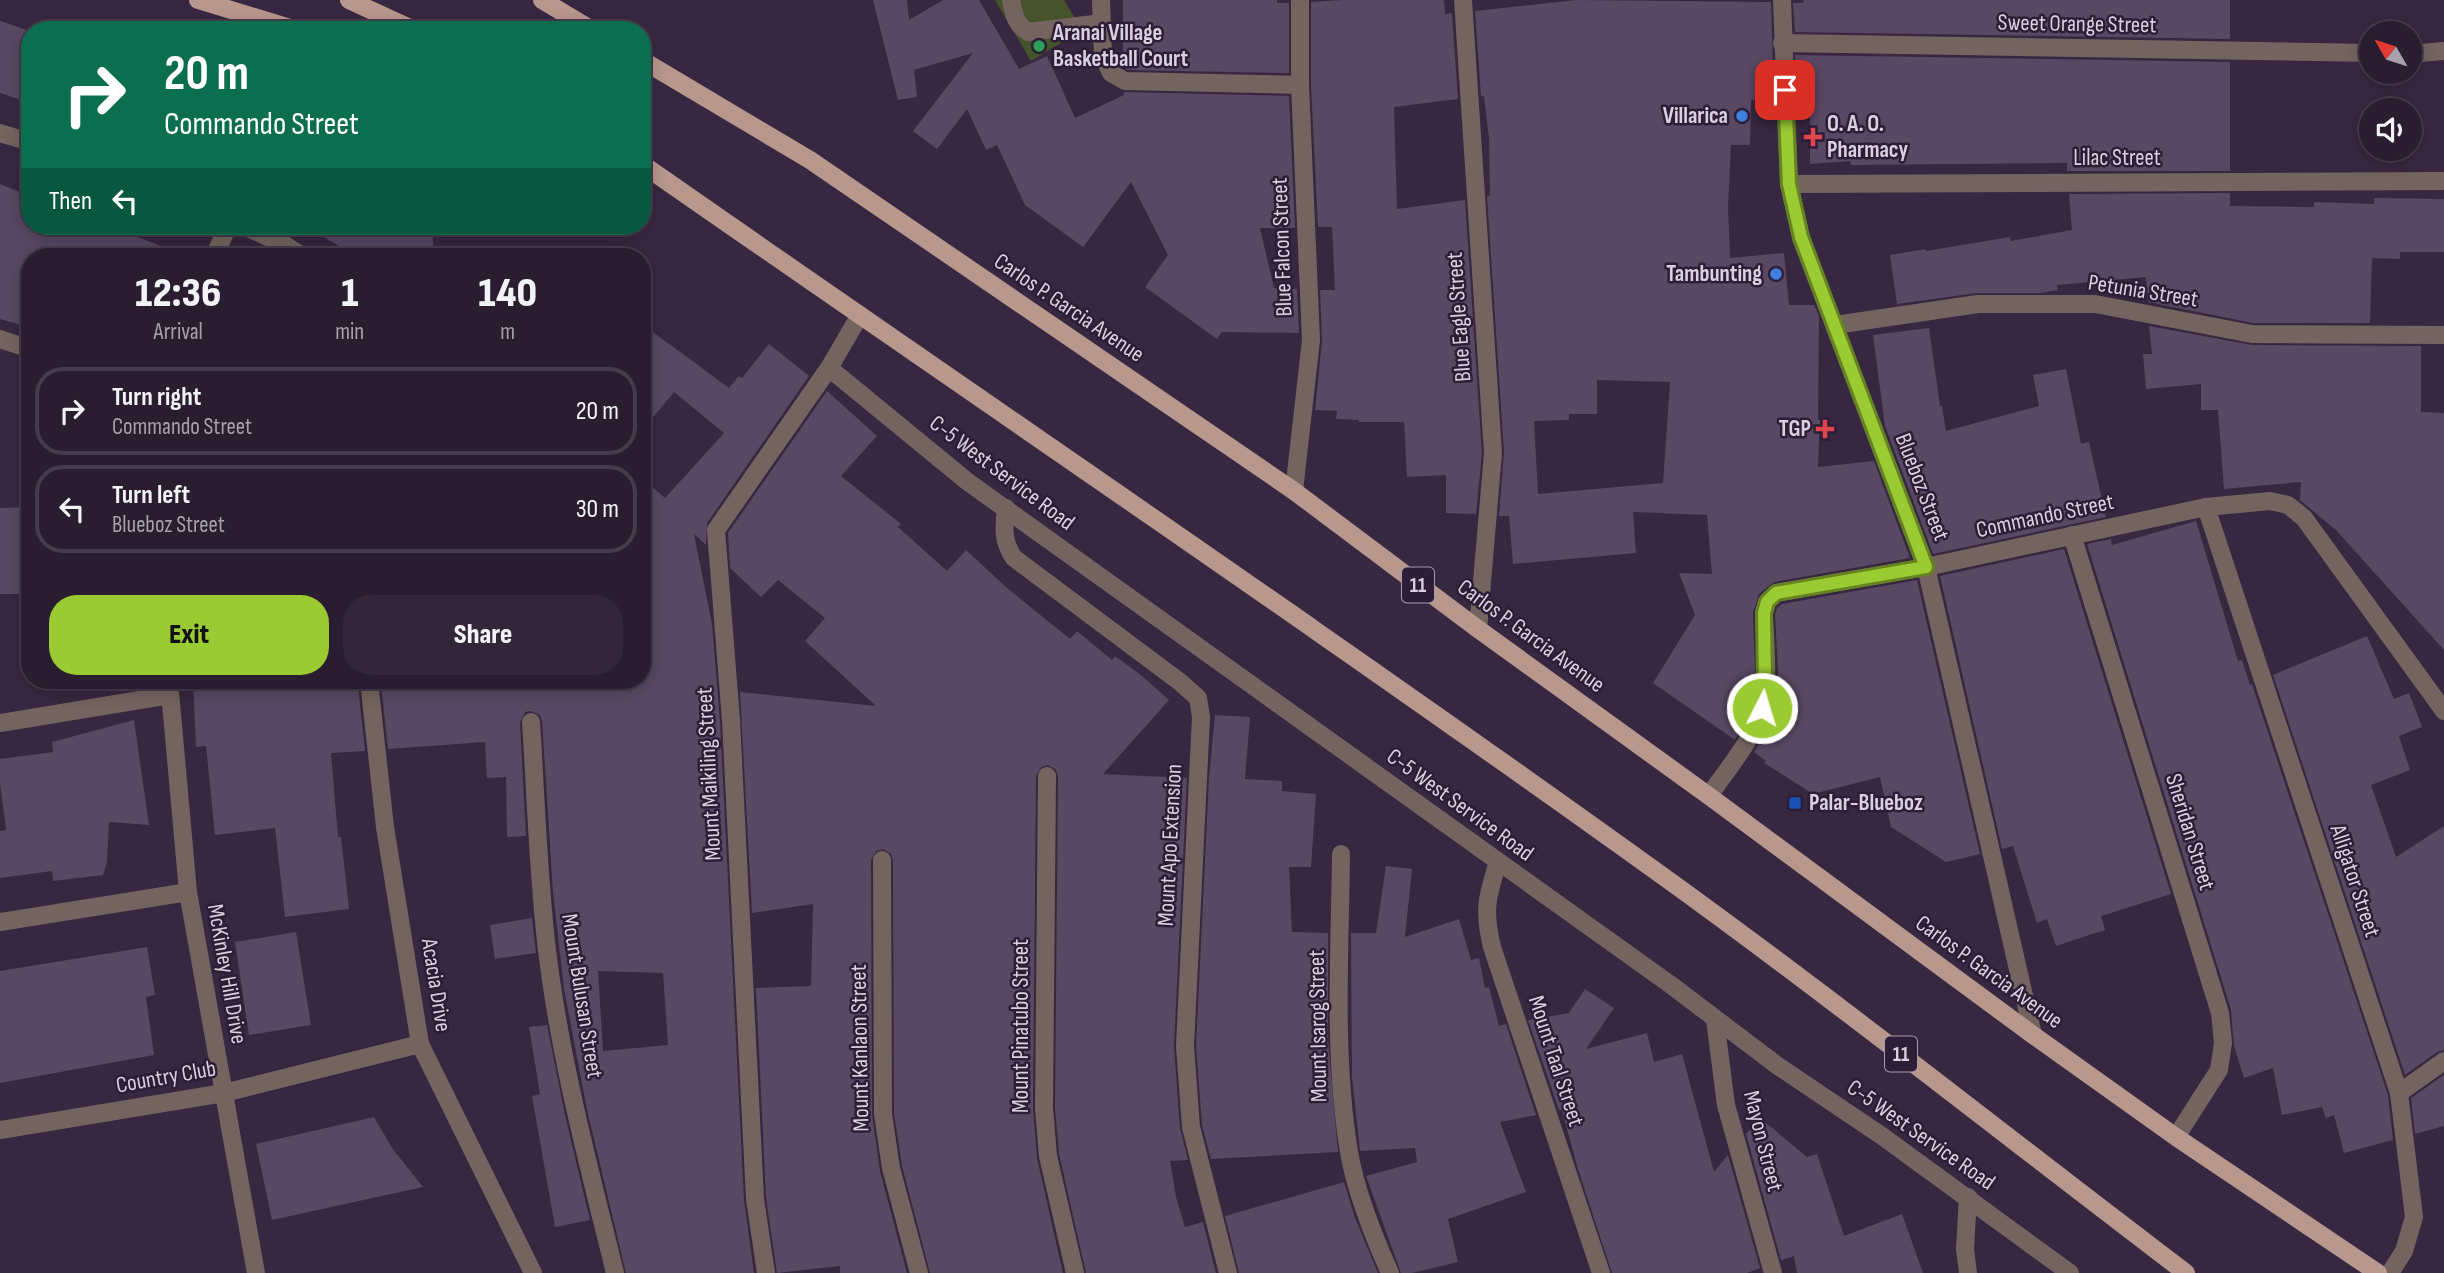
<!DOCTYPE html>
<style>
body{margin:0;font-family:"Sofia Sans Condensed",sans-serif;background:#322638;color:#f1f3f6;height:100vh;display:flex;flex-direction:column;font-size:26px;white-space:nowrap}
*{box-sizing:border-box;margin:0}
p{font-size:23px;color:#a5a2ab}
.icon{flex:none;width:38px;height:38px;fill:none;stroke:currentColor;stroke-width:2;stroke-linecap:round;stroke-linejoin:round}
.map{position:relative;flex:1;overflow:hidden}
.details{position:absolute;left:21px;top:248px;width:630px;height:441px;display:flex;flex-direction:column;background:#2a1d30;border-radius:28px;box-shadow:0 4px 18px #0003,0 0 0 2px #463b4c}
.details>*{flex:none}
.hud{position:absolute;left:21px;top:21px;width:630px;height:214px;border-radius:28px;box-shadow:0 4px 18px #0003,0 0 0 2px #463b4c;background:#0b6e4f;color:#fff;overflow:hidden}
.needle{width:46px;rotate:309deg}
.controls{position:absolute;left:2359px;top:21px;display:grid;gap:14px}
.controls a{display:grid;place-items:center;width:63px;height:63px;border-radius:50%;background:#2a1d30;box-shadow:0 4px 18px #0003,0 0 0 2px #463b4c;font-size:35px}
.pin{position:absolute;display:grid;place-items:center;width:60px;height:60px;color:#fff;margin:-30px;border-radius:14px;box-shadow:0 4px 10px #0006}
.me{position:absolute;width:77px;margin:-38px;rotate:5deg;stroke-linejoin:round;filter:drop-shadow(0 0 5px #0008)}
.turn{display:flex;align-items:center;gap:24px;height:147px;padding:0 28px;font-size:32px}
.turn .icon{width:91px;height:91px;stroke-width:2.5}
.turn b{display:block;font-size:49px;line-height:60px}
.then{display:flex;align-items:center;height:66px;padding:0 28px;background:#0003;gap:14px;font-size:26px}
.eta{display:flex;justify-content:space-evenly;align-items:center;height:119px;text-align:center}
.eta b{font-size:42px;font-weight:800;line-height:49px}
.button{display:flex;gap:14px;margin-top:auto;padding:14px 28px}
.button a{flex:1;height:80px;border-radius:28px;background:#9bcb33;color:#111;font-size:28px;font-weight:800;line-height:80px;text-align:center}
.button a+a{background:#322638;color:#f1f3f6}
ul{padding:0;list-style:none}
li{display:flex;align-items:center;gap:21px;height:88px;margin:0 14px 10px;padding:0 14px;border:4px solid #463b4c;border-radius:28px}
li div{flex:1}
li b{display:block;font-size:26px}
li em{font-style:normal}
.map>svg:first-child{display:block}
.green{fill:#45542a}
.building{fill:#584864;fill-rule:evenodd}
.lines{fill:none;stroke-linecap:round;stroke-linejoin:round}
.minor{stroke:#74645f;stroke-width:18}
.major{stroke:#b8978d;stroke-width:18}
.route-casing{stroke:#658421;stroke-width:18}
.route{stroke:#9bcb33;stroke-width:12}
.leisure-dot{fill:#2e9e5b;stroke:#2e1d36;stroke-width:2.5}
.shop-dot{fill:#3f7fe0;stroke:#2e1d36;stroke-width:2.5}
.health-dot{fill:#e0444e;stroke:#2e1d36;stroke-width:2.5}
.transit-dot{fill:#1a4fb4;stroke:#2e1d36;stroke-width:2.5}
.labels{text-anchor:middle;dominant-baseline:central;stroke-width:5;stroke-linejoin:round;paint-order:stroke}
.shield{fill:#2e1d36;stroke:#a69aad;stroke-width:2}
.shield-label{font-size:21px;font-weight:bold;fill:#dad0e0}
.street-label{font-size:23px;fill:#dad0e0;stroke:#2e1d36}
.poi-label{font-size:23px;font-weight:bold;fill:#dad0e0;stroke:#2e1d36;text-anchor:start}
</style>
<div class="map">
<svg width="2444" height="1273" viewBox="0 0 2444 1273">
<rect width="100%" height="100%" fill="#382740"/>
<path class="green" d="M995,0H1064L1082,30L1031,61Z"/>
<g class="building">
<path d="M873,0H907L909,20L943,0H979L1019,69L1047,56L1075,118L1124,95V92L1289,96L1295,228H1260L1274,288L1297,289L1299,333L1222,332L1217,339L1145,287L1168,255L1131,182L1083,247L1025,205L997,145L986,150L967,109L937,149L913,131L973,53L914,70L917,97L898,100Z"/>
<path d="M1123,0H1277V3H1289V73L1128,70L1123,67Z"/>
<path d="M1343,0H1444L1445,14L1452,13L1458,99L1394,107L1397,209L1465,200L1482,453L1476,514L1446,513V475L1407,477L1404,422H1359V420L1336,419L1337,411L1315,410L1322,341L1320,290H1335L1332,227H1318L1311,85V2Z"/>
<path d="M1576,0L1771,2L1774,101L1751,100L1750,145H1731L1728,207L1730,258L1784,253L1789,305H1814L1819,316L1818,420H1820L1818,467L1874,461L1910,558L1774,582L1759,594L1753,613L1755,671L1753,698L1745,722L1735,740L1653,683L1695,615L1679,573L1712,574L1707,515L1633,512L1636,553L1513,564L1509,516H1499L1504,452L1487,196H1490L1489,138L1484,96H1481L1475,11ZM1597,380L1670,382L1663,483L1538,494L1534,421L1569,420V414H1597Z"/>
<path d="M1804,0H2230V39L1795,32L1793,3H1803Z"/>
<path d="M0,21L30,31V103L0,93Z"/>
<path d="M1795,55L2230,62V171H2067V163L1851,165L1850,161L1810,164V103L1797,102Z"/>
<path d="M0,184L30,196V226H109L184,255L183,257H30V308L25,326L0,319Z"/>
<path d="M2230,193V206L2314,207V202L2374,204V198L2444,199V252H2400V259L2372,258L2370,323H2253L2148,302L2146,277L2057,285L2058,290L2041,293H1977L1897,304L1890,255L1926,249V251L2010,237L2011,241L2072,230L2069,194Z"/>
<path d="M306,226H432L434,257H357Z"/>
<path d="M642,324L729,388L739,376L742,378L769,344L809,376L707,523L706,545L694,534L712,624L720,721L744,1200L754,1273H626L587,1110L564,989L553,892L542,721L540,715L531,711L525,712L520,722L526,836L507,837L506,777L487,778L485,742L388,749L381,685L437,681H642V478L665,498L724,433L674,392L642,431ZM598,971L663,973L668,1045L603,1051Z"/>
<path d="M2149,326L2252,345L2421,346V412L2444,413V650L2336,530L2300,500L2301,482L2224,489L2218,410H2201V384L2146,389L2143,354H2152Z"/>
<path d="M1929,328L1940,406H1942L1946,431L2039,406L2033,375L2066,369L2081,444L2089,442L2106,517L1933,554L1885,426L1873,335Z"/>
<path d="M827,391L877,436L841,476L901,524L898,527L947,571L966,550L1006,587L1070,639L1077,631L1112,660L1115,656L1141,675L1169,700L1103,774L1187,778L1174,1046L1180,1128L1188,1160L1170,1161L1176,1197L1185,1227L1203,1222L1216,1273H1086L1059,1154L1055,1108L1058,776L1056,770L1048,765L1041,767L1036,776L1033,1108L1037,1158L1063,1273H930L902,1166L894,1113L893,860L891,854L883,849L876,851L871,860L872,1114L880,1171L907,1273H840V1266L777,1273L766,1198L756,988L811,986L813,904L752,913L740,692L876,706L805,641L825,618L778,580L761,597L730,568L728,533Z"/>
<path d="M30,507V594H0V508Z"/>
<path d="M2196,521L2238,661L2242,660L2250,685L2252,684L2388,1095L2393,1140L2344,1153L2334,1115L2326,1118L2322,1107L2282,1115L2273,1068L2244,1078L2234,1046L2231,1010L2087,544L2111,539L2112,545Z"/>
<path d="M2064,549L2171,894L2101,916L2105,930L2056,946L2047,919L2037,923L2013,846L2002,849L1940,576Z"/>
<path d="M1917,580L1980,854L1946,862L1891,827L1880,777L1813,794L1764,763L1766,761L1754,752L1766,731L1775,702L1778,671L1775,614L1777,608L1782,604Z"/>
<path d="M2367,636L2394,699L2409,693L2422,727L2399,736L2410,770L2371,785L2396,857L2444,826V1050L2437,1052L2405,1075L2273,675Z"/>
<path d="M193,681H322V689L358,686L365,751L331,753L338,837H341L349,909L285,917L275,828L215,835L206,746L196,747Z"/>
<path d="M1215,715L1250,717L1245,779L1282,781V791L1316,794L1311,867H1289L1292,932L1328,933V1041L1338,1152L1211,1159L1202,1125L1196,1046L1209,778Z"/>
<path d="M134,720L149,825L109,822L107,862L103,875L53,881L52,871L0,878V831L6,830L0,783V759L53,752L52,742Z"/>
<path d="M1386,866L1412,869L1405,937L1459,919L1471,960L1479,958L1485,988L1489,987L1499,1026L1506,1024L1536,1115L1500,1122L1526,1192L1448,1219L1458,1262L1412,1273H1401L1366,1176L1417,1162L1415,1148L1360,1151L1352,1077L1351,933H1376Z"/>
<path d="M532,918L536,953L495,959L490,925Z"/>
<path d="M296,932L311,1025L249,1035L235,942Z"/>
<path d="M147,947L155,995L146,997L154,1055L0,1083V971Z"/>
<path d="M1585,989L1614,1008L1586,1049L1647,1033L1654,1062L1682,1054L1714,1172L1728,1155L1760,1268L1747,1273H1612L1577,1166L1562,1110H1559L1528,1020L1569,1013Z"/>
<path d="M547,1025L565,1115L590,1220L555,1227L532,1096L540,1094L529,1027Z"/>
<path d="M2444,1075V1126L2415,1134L2411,1098Z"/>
<path d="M374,1117L392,1148L423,1187L272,1220L256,1144Z"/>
<path d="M1760,1118L1807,1157L1817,1154L1844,1236L1902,1214L1923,1273H1797L1794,1256L1781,1260L1746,1134Z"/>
<path d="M1344,1182L1355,1218L1378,1273H1239L1225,1216Z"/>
</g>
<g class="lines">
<g class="minor">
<path d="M1011,0C1014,14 1015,24 1028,32L1102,23"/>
<path d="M1101,0L1103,56L1111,73L1125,81L1300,85"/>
<path d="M1463,0L1493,453L1478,629"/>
<path d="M1782,0L1789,184L1801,238L1926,567L2033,1035"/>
<path d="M1782,43L2371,53"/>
<path d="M2410,54L2444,51"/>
<path d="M0,133L30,142"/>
<path d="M1789,184L2444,181"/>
<path d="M244,226L285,245L304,257"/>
<path d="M214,257L228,226"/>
<path d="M1835,325L1978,304H2095L2252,334L2444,335"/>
<path d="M0,339L30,349"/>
<path d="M829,368L968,482L1671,985L1778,1066L1882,1136L2070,1273"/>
<path d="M1294,491L1311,340L1300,85V0"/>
<path d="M2206,507L2399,1093L2414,1217L2404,1251L2390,1273"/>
<path d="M1006,508C1004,528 1002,541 1014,558L1180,682L1198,698L1201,717L1185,1046L1191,1127L1228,1273"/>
<path d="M2072,535L2220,1013L2223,1043L2219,1070L2176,1137"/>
<path d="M169,681L188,892L256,1273"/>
<path d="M369,681L385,827L420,1044L533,1273"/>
<path d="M531,722C536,798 538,875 547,950C560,1059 589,1167 615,1273"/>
<path d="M0,723L170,695"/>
<path d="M1047,776L1044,1108L1048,1156L1075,1273"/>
<path d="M1709,796C1724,773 1744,751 1755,727C1772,693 1765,650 1764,613L1767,602L1776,593L1926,567L2206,507L2270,501L2288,505L2304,518L2444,711"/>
<path d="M1341,854C1340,953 1333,1054 1349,1152C1356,1193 1373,1235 1390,1273"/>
<path d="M882,860L883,1114L891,1168L919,1273"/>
<path d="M1498,862C1487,897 1483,910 1492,947L1601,1273"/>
<path d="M0,922L188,892"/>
<path d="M1715,1019L1726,1105L1773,1273"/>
<path d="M2399,1093L2444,1061"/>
<path d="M0,1130L224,1093L420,1044"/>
<path d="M1968,1197L1965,1249L1968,1273"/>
<path d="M766,1273L755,1199L731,720L716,530L829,368L860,315"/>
</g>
<g class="major">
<path d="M198,0L297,30"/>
<path d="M349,0L414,30"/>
<path d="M542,0L592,30"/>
<path d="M642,60L810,160L1294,491L1478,629L1709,796L2033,1035L2176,1137L2378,1273"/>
<path d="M642,164C979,399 1319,629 1653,869C1834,999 2008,1138 2186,1273"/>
</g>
</g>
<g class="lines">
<defs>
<path id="route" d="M1762,708L1765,687L1764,613L1767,602L1776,593L1926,567L1801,237L1789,184L1785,90"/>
</defs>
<use href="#route" class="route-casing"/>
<use href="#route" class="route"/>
</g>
<circle class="leisure-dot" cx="1039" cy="46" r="7"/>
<g class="shop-dot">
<circle cx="1742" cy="116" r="7"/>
<circle cx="1776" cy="274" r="7"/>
</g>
<g class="health-dot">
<path d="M1809.5 126.5h7v7h7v7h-7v7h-7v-7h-7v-7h7z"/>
<path d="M1821.5 418.5h7v7h7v7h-7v7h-7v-7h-7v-7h7z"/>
</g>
<rect class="transit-dot" x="1788" y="796" width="14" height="14" rx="3.5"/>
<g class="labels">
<g class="shield">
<rect x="1402" y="567.5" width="32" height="35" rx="5"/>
<rect x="1885" y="1036.5" width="32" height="35" rx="5"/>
</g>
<g class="shield-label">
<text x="1418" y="585">11</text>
<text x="1901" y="1054">11</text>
</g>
<g class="street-label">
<text transform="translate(2077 24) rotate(1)">Sweet Orange Street</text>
<text x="2117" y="158">Lilac Street</text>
<text transform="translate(1282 247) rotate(-92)">Blue Falcon Street</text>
<text transform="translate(2143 291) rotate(9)">Petunia Street</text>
<text transform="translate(1069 308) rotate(34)">Carlos P. Garcia Avenue</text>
<text transform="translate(1459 317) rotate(-94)">Blue Eagle Street</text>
<text transform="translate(1002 473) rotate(37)">C-5 West Service Road</text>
<text transform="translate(1922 487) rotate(69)">Blueboz Street</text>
<text transform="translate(2045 516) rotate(-12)">Commando Street</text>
<text transform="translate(1531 636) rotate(36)">Carlos P. Garcia Avenue</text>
<text transform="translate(709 774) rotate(-93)">Mount Maikiling Street</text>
<text transform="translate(1460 805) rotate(36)">C-5 West Service Road</text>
<text transform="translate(2190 832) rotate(73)">Sheridan Street</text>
<text transform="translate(1170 845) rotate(-87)">Mount Apo Extension</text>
<text transform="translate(2355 881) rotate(72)">Alligator Street</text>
<text transform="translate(1989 972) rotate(36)">Carlos P. Garcia Avenue</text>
<text transform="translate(227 974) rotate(80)">McKinley Hill Drive</text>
<text transform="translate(436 985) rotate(81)">Acacia Drive</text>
<text transform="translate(582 996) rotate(81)">Mount Bulusan Street</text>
<text transform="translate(1021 1026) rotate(-90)">Mount Pinatubo Street</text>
<text transform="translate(1318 1026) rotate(-91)">Mount Isarog Street</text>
<text transform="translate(860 1048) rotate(-91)">Mount Kanlaon Street</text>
<text transform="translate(1556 1061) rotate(72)">Mount Taal Street</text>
<text transform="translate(166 1077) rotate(-10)">Country Club</text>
<text transform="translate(1921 1135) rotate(35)">C-5 West Service Road</text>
<text transform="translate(1763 1141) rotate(76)">Mayon Street</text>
</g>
<g class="poi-label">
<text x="1053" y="33">Aranai Village<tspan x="1053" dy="26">Basketball Court</tspan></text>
<text x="1728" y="116" text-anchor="end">Villarica</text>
<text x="1827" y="124">O. A. O.<tspan x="1827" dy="26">Pharmacy</tspan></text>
<text x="1762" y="274" text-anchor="end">Tambunting</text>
<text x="1811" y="429" text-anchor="end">TGP</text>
<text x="1809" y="803">Palar-Blueboz</text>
</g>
</g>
</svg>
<div class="controls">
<a><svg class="needle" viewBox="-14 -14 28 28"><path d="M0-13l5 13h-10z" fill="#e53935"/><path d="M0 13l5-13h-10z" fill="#a5a2ab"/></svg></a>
<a><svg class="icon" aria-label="sound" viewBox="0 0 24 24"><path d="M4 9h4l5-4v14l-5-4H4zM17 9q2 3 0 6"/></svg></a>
</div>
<div class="pin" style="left:1785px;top:90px;background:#d93025"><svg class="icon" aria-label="arrive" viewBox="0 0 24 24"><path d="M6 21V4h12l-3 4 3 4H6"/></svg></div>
<svg class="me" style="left:1762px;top:708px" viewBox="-20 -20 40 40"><circle r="17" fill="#9bcb33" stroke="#fff" stroke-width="3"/><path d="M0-11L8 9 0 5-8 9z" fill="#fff"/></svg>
<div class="hud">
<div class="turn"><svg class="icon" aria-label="right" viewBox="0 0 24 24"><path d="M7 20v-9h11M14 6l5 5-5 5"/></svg><div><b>20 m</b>Commando Street</div></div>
<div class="then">Then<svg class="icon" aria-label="left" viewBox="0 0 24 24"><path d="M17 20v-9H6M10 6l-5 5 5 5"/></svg></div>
</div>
<section class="details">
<div class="eta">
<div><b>12:36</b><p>Arrival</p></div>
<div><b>1</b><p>min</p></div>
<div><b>140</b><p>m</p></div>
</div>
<ul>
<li><svg class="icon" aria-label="right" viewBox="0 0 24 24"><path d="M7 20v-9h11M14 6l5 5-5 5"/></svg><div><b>Turn right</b><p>Commando Street</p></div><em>20 m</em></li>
<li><svg class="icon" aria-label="left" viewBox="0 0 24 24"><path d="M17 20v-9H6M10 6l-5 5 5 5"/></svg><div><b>Turn left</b><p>Blueboz Street</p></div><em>30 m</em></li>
</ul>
<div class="button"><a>Exit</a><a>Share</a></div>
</section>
</div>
